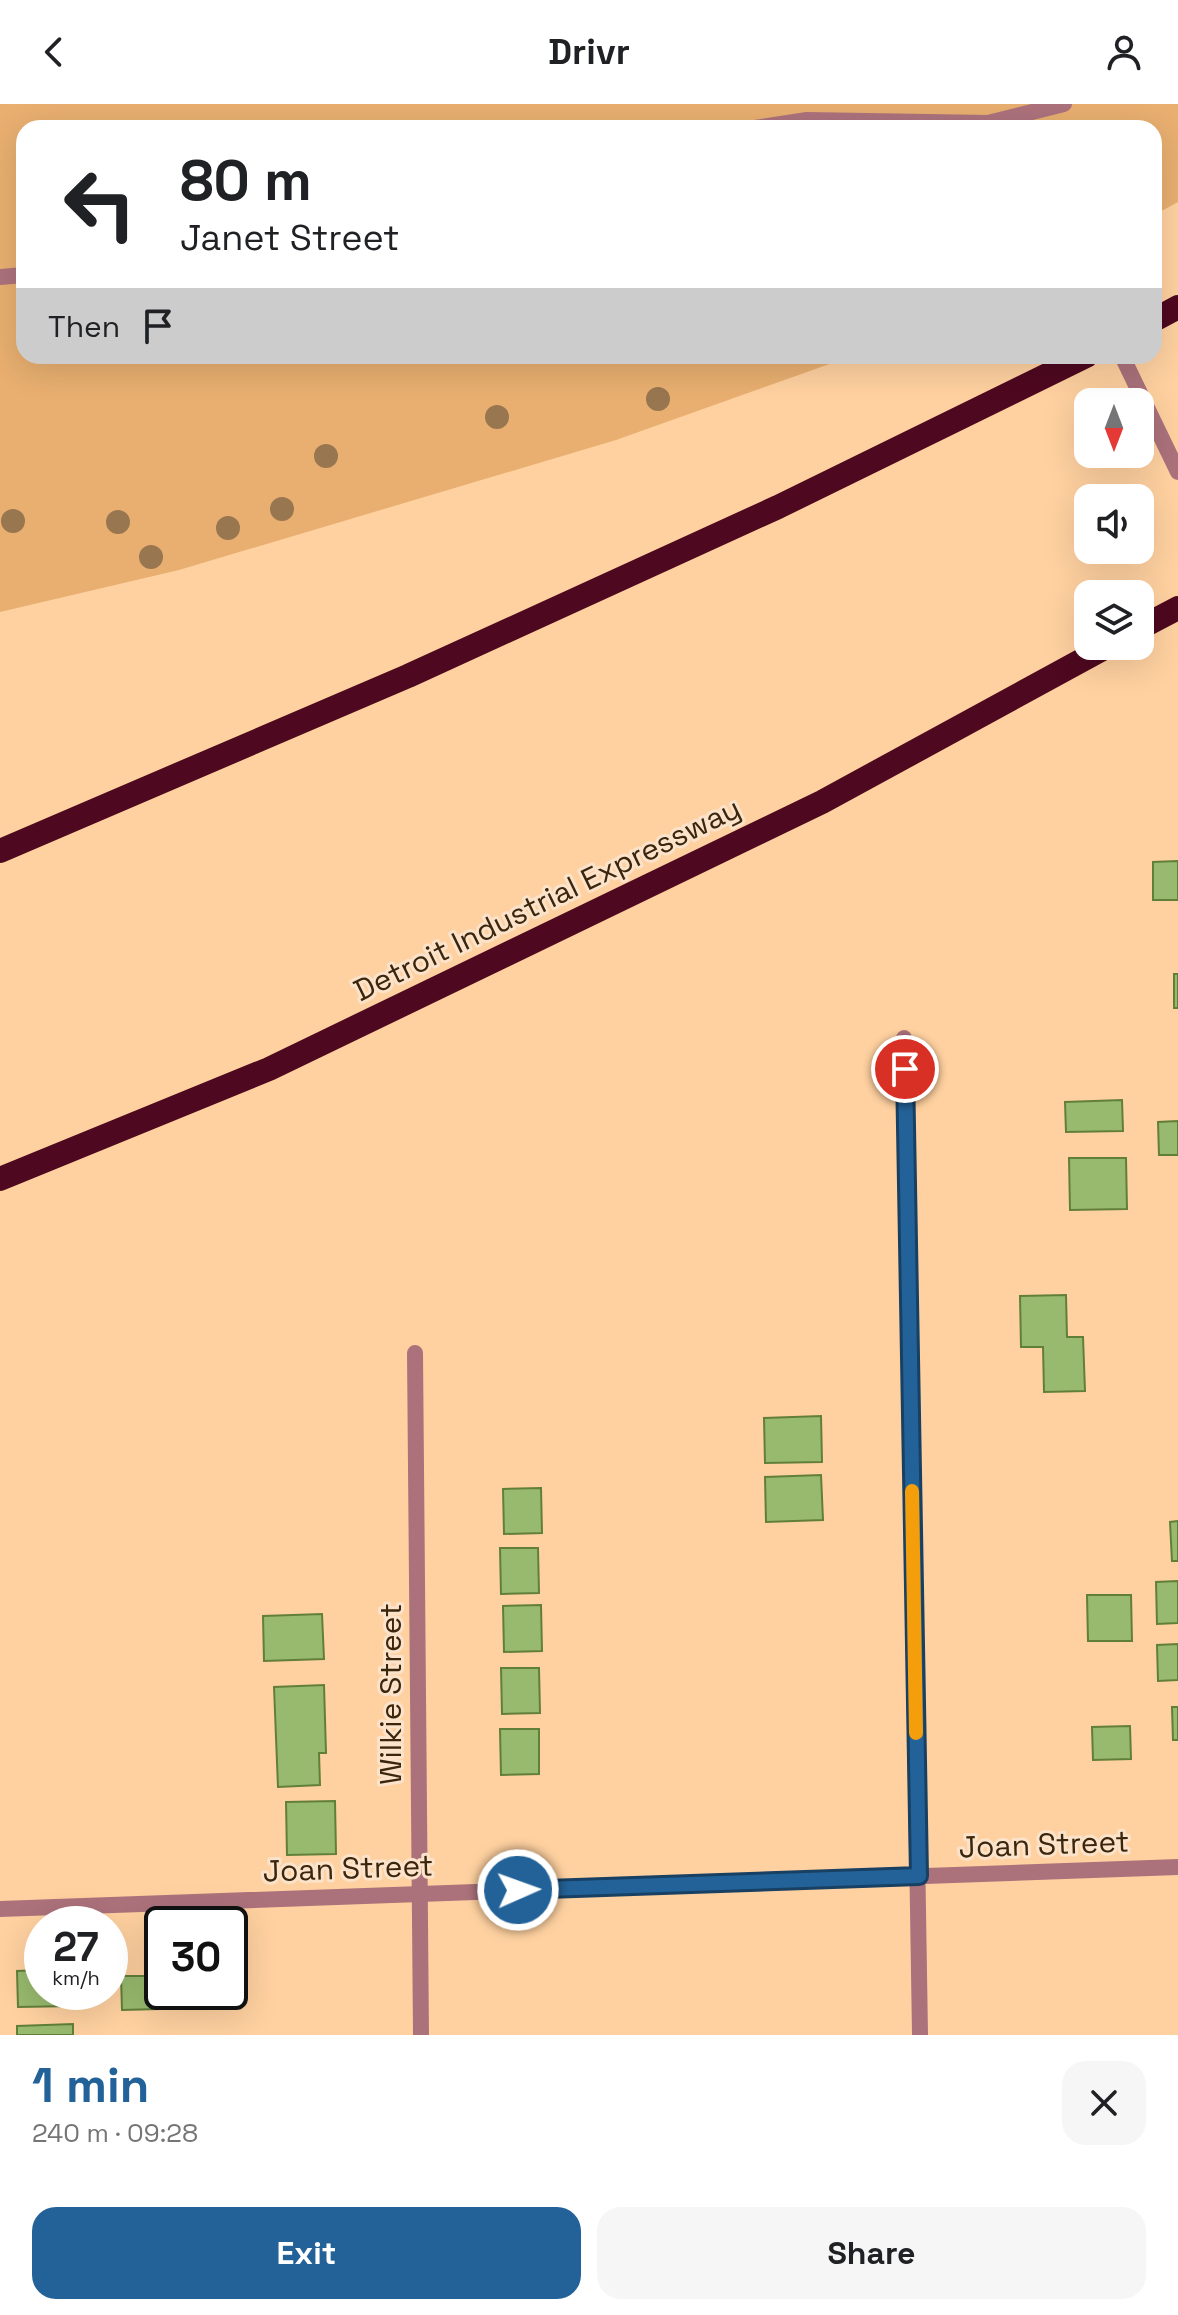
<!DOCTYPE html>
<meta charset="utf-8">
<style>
body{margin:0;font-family:"Space Grotesk",sans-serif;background:#f6f6f6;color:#202124;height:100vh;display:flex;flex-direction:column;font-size:30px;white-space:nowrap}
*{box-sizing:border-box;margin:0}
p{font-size:26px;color:#757577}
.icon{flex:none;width:44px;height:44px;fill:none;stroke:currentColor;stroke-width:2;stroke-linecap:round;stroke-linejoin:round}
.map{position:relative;height:1931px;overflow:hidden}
.details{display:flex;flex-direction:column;background:#fff;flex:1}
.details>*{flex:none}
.hud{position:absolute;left:16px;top:16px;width:1146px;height:244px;border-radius:24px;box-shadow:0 8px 32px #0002;background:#fff;color:#202124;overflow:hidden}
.needle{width:52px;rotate:180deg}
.buttons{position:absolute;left:1074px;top:284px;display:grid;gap:16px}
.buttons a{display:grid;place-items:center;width:80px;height:80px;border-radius:16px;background:#fff;box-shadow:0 8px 32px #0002;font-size:40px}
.speed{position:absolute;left:24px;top:1802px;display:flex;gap:16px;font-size:40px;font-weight:700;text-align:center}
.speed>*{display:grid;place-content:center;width:104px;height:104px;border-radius:50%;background:#fff;box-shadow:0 8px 32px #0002;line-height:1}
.speed small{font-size:20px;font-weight:400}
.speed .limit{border:4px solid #111;border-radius:12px;background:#fff;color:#111}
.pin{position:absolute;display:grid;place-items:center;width:68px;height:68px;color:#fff;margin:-34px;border:4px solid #fff;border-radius:50%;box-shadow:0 2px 8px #0007}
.me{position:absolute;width:88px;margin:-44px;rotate:88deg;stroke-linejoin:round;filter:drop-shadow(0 0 6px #0008)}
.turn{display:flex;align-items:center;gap:28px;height:168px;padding:0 32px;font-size:36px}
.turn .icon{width:104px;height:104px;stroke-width:2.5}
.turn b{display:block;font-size:56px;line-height:68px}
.then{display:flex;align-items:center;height:76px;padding:0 32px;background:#0003;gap:16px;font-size:30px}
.round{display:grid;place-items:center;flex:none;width:84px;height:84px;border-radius:24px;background:#f6f6f6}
.head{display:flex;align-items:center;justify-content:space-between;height:136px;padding:0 32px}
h1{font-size:48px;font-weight:700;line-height:60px;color:#236298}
.primary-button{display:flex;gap:16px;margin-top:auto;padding:16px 32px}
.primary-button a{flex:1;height:92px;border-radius:24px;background:#236298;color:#fff;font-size:32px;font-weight:700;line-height:92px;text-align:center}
.primary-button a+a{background:#f6f6f6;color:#202124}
header{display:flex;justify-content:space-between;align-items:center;height:104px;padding:0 32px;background:#fff;font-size:36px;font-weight:700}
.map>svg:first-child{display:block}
.green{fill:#e8af70}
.building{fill:#98ba6e;stroke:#627f3a;stroke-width:2}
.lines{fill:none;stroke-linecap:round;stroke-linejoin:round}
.lane{stroke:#ac727c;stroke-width:16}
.street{stroke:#ac727c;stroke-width:16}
.highway{stroke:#4e081f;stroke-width:24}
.tree{fill:#987650}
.route-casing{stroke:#174063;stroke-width:20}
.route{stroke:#236298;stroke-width:14}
.slow{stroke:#f59e0b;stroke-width:14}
.labels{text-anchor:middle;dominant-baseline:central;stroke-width:6;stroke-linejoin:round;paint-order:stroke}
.street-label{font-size:30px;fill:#3b250b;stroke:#fbe3cb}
</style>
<header><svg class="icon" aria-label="back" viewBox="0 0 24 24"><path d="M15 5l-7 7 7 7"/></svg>Drivr<svg class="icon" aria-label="person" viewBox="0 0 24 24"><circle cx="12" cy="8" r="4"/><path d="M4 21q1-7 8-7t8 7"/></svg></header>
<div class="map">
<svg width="1178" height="1931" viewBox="0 0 1178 1931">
<rect width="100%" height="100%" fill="#ffd1a0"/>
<path class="green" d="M0,0H1178V98L1154,111V24H24V252H852L616,336L179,466L0,508Z"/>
<g class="building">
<path d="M1178,757V796H1153V758Z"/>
<rect x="1174" y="870" width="4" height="34"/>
<path d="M1122,996L1123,1027L1066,1028L1065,998Z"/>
<path d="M1178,1017V1051H1159L1158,1018Z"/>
<path d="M1069,1054H1126L1127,1105L1070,1106Z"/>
<path d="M1066,1191L1067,1233H1083L1085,1287L1044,1288L1043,1243H1021L1020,1192Z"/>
<path d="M821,1312L822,1358L765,1359L764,1314Z"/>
<path d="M821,1371L823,1416L766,1418L765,1373Z"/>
<path d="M541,1384L542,1429L504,1430L503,1385Z"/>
<path d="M1178,1417V1457H1172L1170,1418Z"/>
<path d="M500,1444H538L539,1489L501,1490Z"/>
<path d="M1178,1477V1519L1157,1520L1156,1478Z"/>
<path d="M1087,1491H1131L1132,1537H1088Z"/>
<path d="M541,1501L542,1547L504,1548L503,1502Z"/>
<path d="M322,1510L324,1555L264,1557L263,1512Z"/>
<path d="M1178,1540V1576L1158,1577L1157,1541Z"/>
<path d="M501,1564H539L540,1609L502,1610Z"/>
<path d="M324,1581L326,1649H319L320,1681L278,1683L274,1583Z"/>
<path d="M1172,1603H1178V1636H1173Z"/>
<path d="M1130,1622L1131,1655L1093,1656L1092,1623Z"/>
<path d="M500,1625H539V1670L501,1671Z"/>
<path d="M335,1697L336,1750L287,1751L286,1698Z"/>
<path d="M42,1866V1888H73L74,1902L18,1903L17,1867Z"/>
<path d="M121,1872H158L159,1905L122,1906Z"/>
<path d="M73,1920V1931H17V1922Z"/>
</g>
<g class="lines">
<g class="lane">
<path d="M755,24L807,16L988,19L1064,0"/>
<path d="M0,173L24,171"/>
<path d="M1122,252L1178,368"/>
</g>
<g class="street">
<path d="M904,934L920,1931"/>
<path d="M415,1249L421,1931"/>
<path d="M0,1805L1178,1763"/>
</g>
<g class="highway">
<path d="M1154,216L1178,203"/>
<path d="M1140,524L1178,504"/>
<path d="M0,747L408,572L778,403L1086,252"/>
<path d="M0,1075L269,965L822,698L1108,542"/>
</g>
</g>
<g class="tree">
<circle cx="658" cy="295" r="12"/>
<circle cx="497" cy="313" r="12"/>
<circle cx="326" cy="352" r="12"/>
<circle cx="282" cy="405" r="12"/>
<circle cx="13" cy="417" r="12"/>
<circle cx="118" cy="418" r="12"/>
<circle cx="228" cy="424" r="12"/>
<circle cx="151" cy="453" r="12"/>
</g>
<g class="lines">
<defs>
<path id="route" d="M518,1786L919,1772L905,965"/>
</defs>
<use href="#route" class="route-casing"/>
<use href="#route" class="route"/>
<path class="slow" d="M912,1387L916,1629"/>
</g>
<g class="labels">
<g class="street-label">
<text transform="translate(547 795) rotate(-26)">Detroit Industrial Expressway</text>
<text transform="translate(390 1590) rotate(-90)">Wilkie Street</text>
<text transform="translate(1044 1740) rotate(-2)">Joan Street</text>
<text transform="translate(348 1764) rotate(-2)">Joan Street</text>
</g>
</g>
</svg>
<div class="buttons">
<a><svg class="needle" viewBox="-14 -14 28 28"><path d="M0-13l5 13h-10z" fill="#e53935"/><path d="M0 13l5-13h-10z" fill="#757577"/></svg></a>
<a><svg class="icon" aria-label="sound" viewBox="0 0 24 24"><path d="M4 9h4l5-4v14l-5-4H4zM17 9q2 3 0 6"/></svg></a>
<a><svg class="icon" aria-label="layers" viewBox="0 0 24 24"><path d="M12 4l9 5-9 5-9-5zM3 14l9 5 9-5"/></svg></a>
</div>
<div class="speed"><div>27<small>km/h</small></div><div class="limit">30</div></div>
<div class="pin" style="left:905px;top:965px;background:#d93025"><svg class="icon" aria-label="arrive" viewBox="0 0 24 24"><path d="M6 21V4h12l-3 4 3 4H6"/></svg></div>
<svg class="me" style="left:518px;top:1786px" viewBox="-20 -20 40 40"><circle r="17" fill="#236298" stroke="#fff" stroke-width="3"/><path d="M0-11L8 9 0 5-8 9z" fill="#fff"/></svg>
<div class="hud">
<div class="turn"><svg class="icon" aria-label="left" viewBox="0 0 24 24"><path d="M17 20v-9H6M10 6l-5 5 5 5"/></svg><div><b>80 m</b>Janet Street</div></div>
<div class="then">Then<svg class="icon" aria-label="arrive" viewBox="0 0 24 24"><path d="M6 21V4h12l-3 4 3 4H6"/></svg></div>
</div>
</div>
<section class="details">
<div class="head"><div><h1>1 min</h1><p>240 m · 09:28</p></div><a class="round"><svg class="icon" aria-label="close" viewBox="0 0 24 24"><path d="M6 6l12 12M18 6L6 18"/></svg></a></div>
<div class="primary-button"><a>Exit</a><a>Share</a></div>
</section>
